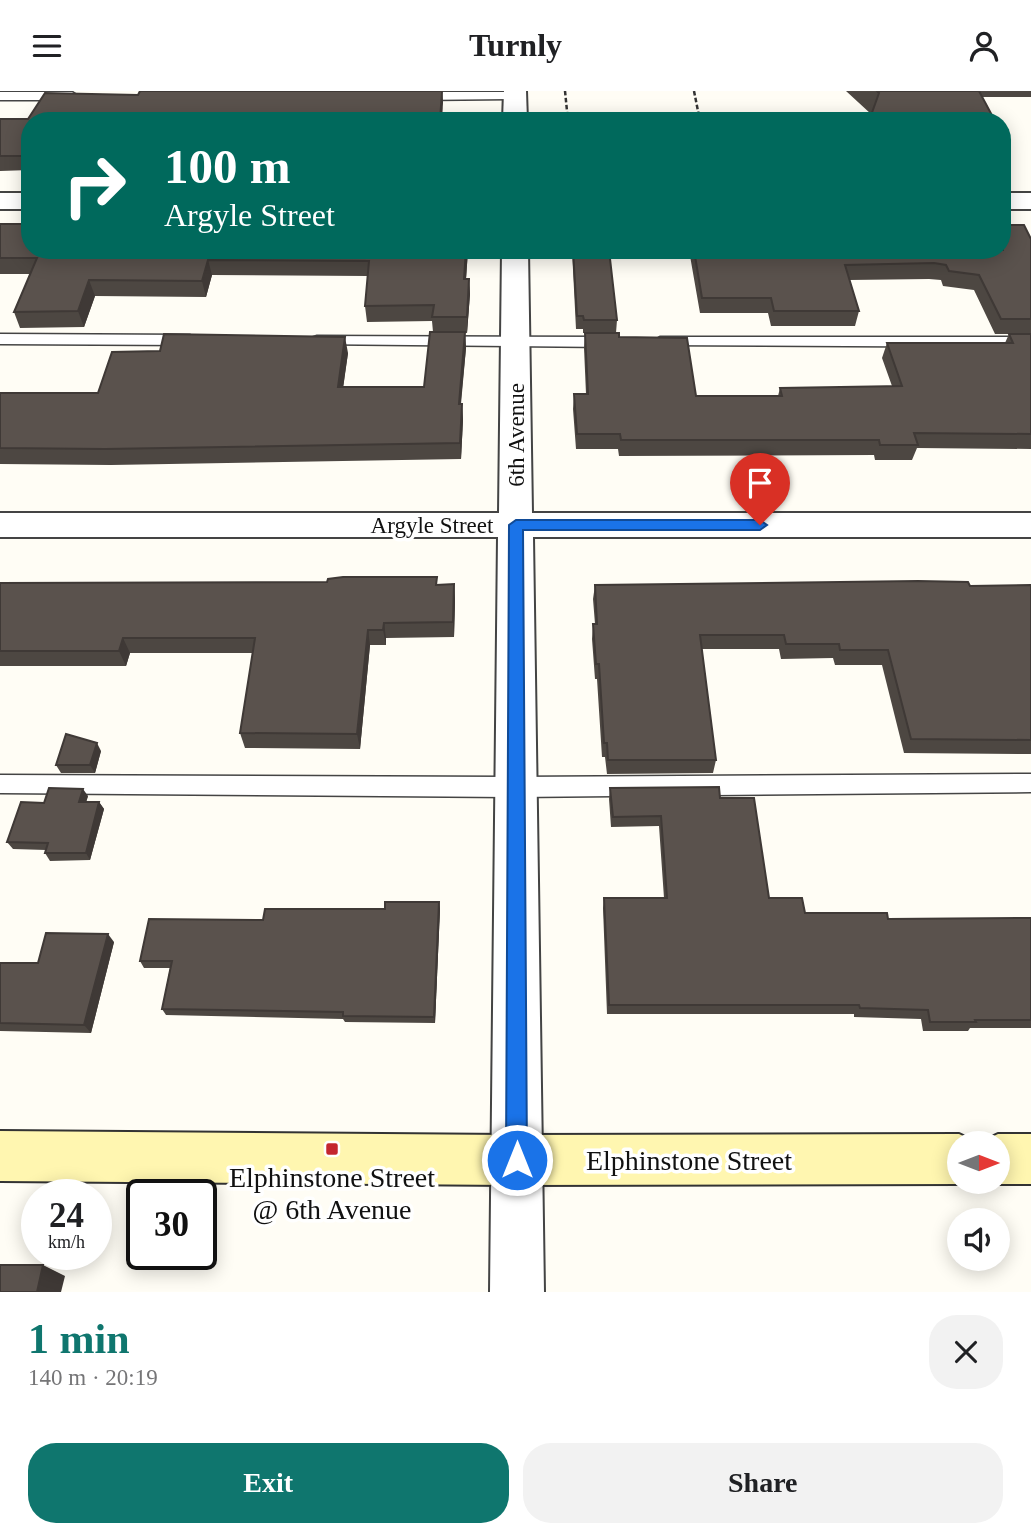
<!DOCTYPE html>
<meta charset="utf-8">
<style>
body{margin:0;font-family:Georgia,serif;background:#f2f2f2;color:#202124;height:100vh;display:flex;flex-direction:column;font-size:26px;white-space:nowrap}
*{box-sizing:border-box;margin:0}
p{font-size:23px;color:#757577}
.icon{flex:none;width:38px;height:38px;fill:none;stroke:currentColor;stroke-width:2;stroke-linecap:round;stroke-linejoin:round}
.map{position:relative;height:1201px;overflow:hidden}
.drawer{display:flex;flex-direction:column;background:#fff;flex:1}
.drawer>*{flex:none}
.top-card{position:absolute;left:21px;top:21px;width:990px;height:147px;border-radius:28px;box-shadow:0 4px 18px #0003;background:#00695c;color:#fff;overflow:hidden}
.needle{width:46px;rotate:90deg}
.fabs{position:absolute;left:947px;top:1040px;display:grid;gap:14px}
.fabs a{display:grid;place-items:center;width:63px;height:63px;border-radius:50%;background:#fff;box-shadow:0 4px 18px #0003;font-size:35px}
.speed{position:absolute;left:21px;top:1088px;display:flex;gap:14px;font-size:35px;font-weight:700;text-align:center}
.speed>*{display:grid;place-content:center;width:91px;height:91px;border-radius:50%;background:#fff;box-shadow:0 4px 18px #0003;line-height:1}
.speed small{font-size:18px;font-weight:400}
.speed .limit{border:4px solid #111;border-radius:10px;background:#fff;color:#111}
.pin{position:absolute;display:grid;place-items:center;width:60px;height:60px;color:#fff;margin:-72px -30px;border-radius:50% 50% 50% 0;rotate:-45deg;box-shadow:0 0 7px #0007}
.pin .icon{rotate:45deg}
.me{position:absolute;width:77px;margin:-38px;rotate:0deg;stroke-linejoin:round;filter:drop-shadow(0 0 5px #0008)}
.turn{display:flex;align-items:center;gap:24px;height:147px;padding:0 28px;font-size:32px}
.turn .icon{width:91px;height:91px;stroke-width:2.5}
.turn b{display:block;font-size:49px;line-height:60px}
.round{display:grid;place-items:center;flex:none;width:74px;height:74px;border-radius:28px;background:#f2f2f2}
.head{display:flex;align-items:center;justify-content:space-between;height:119px;padding:0 28px}
h1{font-size:42px;font-weight:700;line-height:52px;color:#0f766e}
.primary-button{display:flex;gap:14px;margin-top:auto;padding:14px 28px}
.primary-button a{flex:1;height:80px;border-radius:28px;background:#0f766e;color:#fff;font-size:28px;font-weight:700;line-height:80px;text-align:center}
.primary-button a+a{background:#f2f2f2;color:#202124}
header{display:flex;justify-content:space-between;align-items:center;height:91px;padding:0 28px;background:#fff;font-size:32px;font-weight:700}
.map>svg:first-child{display:block}
.lines{fill:none;stroke-linecap:round;stroke-linejoin:round}
.lane-casing{stroke:#444;stroke-width:3}
.street-casing{stroke:#444;stroke-width:4}
.secondary-casing{stroke:#333;stroke-width:4}
.path{stroke:#333;stroke-width:2.5;stroke-dasharray:4.5 2.5;stroke-linecap:butt}
.lane{fill:#fff;fill-rule:evenodd}
.street{fill:#fff;fill-rule:evenodd}
.secondary{fill:#fff6b0;fill-rule:evenodd}
.wall{fill:#4d4742}
.shaded-wall{fill:#3f3936}
.building{fill:#5a524d;stroke:#3f3936;stroke-width:2}
.route{fill:#1a73e8;stroke:#114b97;stroke-width:2}
.poi-dot{fill:#c4262e;stroke:#fff;stroke-width:2.5}
.labels{text-anchor:middle;dominant-baseline:central;stroke-width:7;stroke-linejoin:round;paint-order:stroke}
.street-label{font-size:23px;fill:#111;stroke:#fff}
.near-street-label{font-size:28px;fill:#111;stroke:#fff}
.near-poi-label{font-size:28px;fill:#111;stroke:#fff}
</style>
<header><svg class="icon" aria-label="menu" viewBox="0 0 24 24"><path d="M4 6h16M4 12h16M4 18h16"/></svg>Turnly<svg class="icon" aria-label="person" viewBox="0 0 24 24"><circle cx="12" cy="8" r="4"/><path d="M4 21q1-7 8-7t8 7"/></svg></header>
<div class="map">
<svg width="1031" height="1201" viewBox="0 0 1031 1201">
<rect width="100%" height="100%" fill="#fffdf5"/>
<g class="lines">
<defs>
<g id="lane">
<path d="M0,1H72L78,5L72,9H0Z"/>
<path d="M515,1L519,2V8L415,9L409,5L415,1Z"/>
<path d="M0,243L190,244L198,249L190,254L0,253Z"/>
<path d="M317,245L610,246L618,251L610,256L311,253L309,250L311,247Z"/>
<path d="M660,246H1031V256L654,254L652,251Z"/>
<path d="M1031,683V701L516,706L0,702V684L516,686Z"/>
</g>
<g id="street">
<path d="M504,0H526L527,30H503Z"/>
<rect x="0" y="102" width="30" height="16"/>
<rect x="1003" y="102" width="28" height="16"/>
<path d="M502,159H528L532,422H1031V446H533L544,1201H490L498,446H0V422H499Z"/>
</g>
<g id="secondary">
<path d="M0,1040L517,1044L959,1043L978,1052H959V1090H967L959,1093L517,1094L0,1090Z"/>
<path d="M998,1043H1031V1093H998L990,1090H998V1052H979Z"/>
</g>
</defs>
<use href="#lane" class="lane-casing"/>
<use href="#street" class="street-casing"/>
<use href="#secondary" class="secondary-casing"/>
<g class="path">
<path d="M565,0L568,30"/>
<path d="M694,0L700,30"/>
</g>
<use href="#lane" class="lane"/>
<use href="#street" class="street"/>
<use href="#secondary" class="secondary"/>
</g>
<g class="wall">
<path d="M442,0L443,12L30,30V79L0,80V28H28L138,4Z"/>
<path d="M846,0H1031V6H982L871,23Z"/>
<path d="M1003,43L1008,54L1003,70Z"/>
<path d="M0,133L30,159H468L466,188H469L470,203L467,242H465L466,257L461,313H462L463,329L461,368L111,374L0,373V302H98L348,262L343,296H424L433,241L432,230L367,231L365,215L368,185L212,184L206,206L95,205L84,236L20,237L14,221L30,183H0Z"/>
<path d="M1031,148V243H995L974,199L943,195L941,189L929,188L849,189L859,220L855,235H771L768,222H700L689,159H1003Z"/>
<path d="M572,159H609L617,229L616,242H583V238H576Z"/>
<path d="M585,242L619,246L696,305H778L780,297L892,295L882,267L887,252H1005L1009,243H1031V358L917,357L912,369H875L874,364L619,365L618,358H576L573,318L574,303H586L584,257Z"/>
<path d="M437,486V494L454,493L455,509L454,546L386,547V554H370L360,658L245,657L240,642L253,562H130L126,575H0V492L327,491Z"/>
<path d="M595,494L970,495L1031,494V663L904,662L882,574H835L833,567L781,568L779,558H702L716,669L713,682L607,683L605,666H602L597,588H595L592,548L593,533H595L593,508Z"/>
<path d="M101,660L95,682H61L56,674Z"/>
<path d="M610,697L720,707L769,807L805,822L888,828L1031,827V937H970L968,940H923L921,928L854,926V923H607L603,817L604,807H664L659,735L611,736L609,708Z"/>
<path d="M88,705L86,711H99L104,718L90,769L50,770L45,762L46,759L13,758L7,751Z"/>
<path d="M439,811L440,818L435,932L345,931L343,928L166,924L162,918L170,877H144L140,870L263,829L385,818Z"/>
<path d="M114,851L91,942L0,940V872H38Z"/>
</g>
<g class="shaded-wall">
<path d="M442,0L443,12L442,30H440Z"/>
<path d="M466,159H468L465,203L464,188Z"/>
<path d="M208,169L212,184L206,206L202,190Z"/>
<path d="M469,188L470,203L467,242V226Z"/>
<path d="M89,189L95,205L84,236L78,220Z"/>
<path d="M465,241L466,257L459,329V313Z"/>
<path d="M345,246L348,262L341,312L338,296Z"/>
<path d="M462,313L463,329L461,368L460,352Z"/>
<path d="M454,493L455,509L454,546L453,531Z"/>
<path d="M384,532L386,547V554L383,539Z"/>
<path d="M368,539L370,554L360,658L357,643Z"/>
<path d="M123,547L130,562L126,575L119,560Z"/>
<path d="M97,652L101,660L95,682L90,674Z"/>
<path d="M83,698L88,705L84,718L79,711Z"/>
<path d="M99,711L104,718L90,769L86,762Z"/>
<path d="M439,811L440,818L435,932L434,926Z"/>
<path d="M108,843L114,851L91,942L84,934Z"/>
<path d="M43,1174L65,1185L61,1201H37Z"/>
</g>
<g class="building">
<path d="M140,0H442L440,30H30V65H0V28H28L45,2L138,4Z"/>
<path d="M877,0H979L995,30H869L879,2Z"/>
<path d="M1003,43L1008,54H1003Z"/>
<path d="M0,133H30V159H466L464,188H469L467,226H432L434,214L365,215L369,170L208,169L202,190L89,189L78,220L14,221L37,167H0Z"/>
<path d="M1003,134H1024L1031,148V228H1001L979,184L949,180L946,174L934,172L845,174L859,220H774L771,207H702L694,159H1003Z"/>
<path d="M573,159H609L617,229H584L583,225H577Z"/>
<path d="M430,241H465L459,313H462L460,352L105,358L0,357V302H98L112,261L160,260L164,243L345,246L338,296H424Z"/>
<path d="M585,242H619V246L687,247L696,305H782L780,297L902,295L887,252H1013L1009,243H1031V343L914,342L918,354H880L879,349H621L620,343H577L574,303H588Z"/>
<path d="M343,486H437L436,494L454,493L453,531L384,532L383,539H368L357,643L240,642L255,547H123L119,560H0V492L327,491L328,488Z"/>
<path d="M918,490L968,491L970,495L1031,494V649L911,648L888,559H840L839,553H786L784,544H700L716,669H608L607,652H604L599,573H596L593,533H597L595,494Z"/>
<path d="M66,643L97,652L90,674H56Z"/>
<path d="M719,696L720,707H754L769,807H802L805,822H887L888,828L1031,827V929H975L976,931H930L928,919L860,917L859,914H609L604,807H667L661,725L613,726L610,697Z"/>
<path d="M49,697L83,698L79,711H99L86,762H45L48,752L7,751L21,711L44,712Z"/>
<path d="M385,811H439L434,926L343,925V921L162,918L172,870H140L149,828L263,829L265,818H385Z"/>
<path d="M46,842L108,843L84,934L0,932V872H38Z"/>
<path d="M0,1174H43L37,1201H0Z"/>
</g>
<path class="route" d="M516,429H760L767,434L760,439H523L527,1069L524,1076L517,1079L510,1076L506,1069L509,434Z"/>
<rect class="poi-dot" x="325" y="1051" width="14" height="14" rx="3.5"/>
<g class="labels">
<g class="street-label">
<text transform="translate(516 344) rotate(-90)">6th Avenue</text>
<text x="432" y="434">Argyle Street</text>
</g>
<g class="near-street-label">
<text x="689" y="1069">Elphinstone Street</text>
</g>
<g class="near-poi-label">
<text x="332" y="1086">Elphinstone Street<tspan x="332" dy="32">@ 6th Avenue</tspan></text>
</g>
</g>
</svg>
<div class="fabs">
<a><svg class="needle" viewBox="-14 -14 28 28"><path d="M0-13l5 13h-10z" fill="#e53935"/><path d="M0 13l5-13h-10z" fill="#757577"/></svg></a>
<a><svg class="icon" aria-label="sound" viewBox="0 0 24 24"><path d="M4 9h4l5-4v14l-5-4H4zM17 9q2 3 0 6"/></svg></a>
</div>
<div class="speed"><div>24<small>km/h</small></div><div class="limit">30</div></div>
<div class="pin" style="left:760px;top:434px;background:#d93025"><svg class="icon" aria-label="arrive" viewBox="0 0 24 24"><path d="M6 21V4h12l-3 4 3 4H6"/></svg></div>
<svg class="me" style="left:517px;top:1069px" viewBox="-20 -20 40 40"><circle r="17" fill="#1a73e8" stroke="#fff" stroke-width="3"/><path d="M0-11L8 9 0 5-8 9z" fill="#fff"/></svg>
<div class="top-card">
<div class="turn"><svg class="icon" aria-label="right" viewBox="0 0 24 24"><path d="M7 20v-9h11M14 6l5 5-5 5"/></svg><div><b>100 m</b>Argyle Street</div></div>
</div>
</div>
<section class="drawer">
<div class="head"><div><h1>1 min</h1><p>140 m · 20:19</p></div><a class="round"><svg class="icon" aria-label="close" viewBox="0 0 24 24"><path d="M6 6l12 12M18 6L6 18"/></svg></a></div>
<div class="primary-button"><a>Exit</a><a>Share</a></div>
</section>
